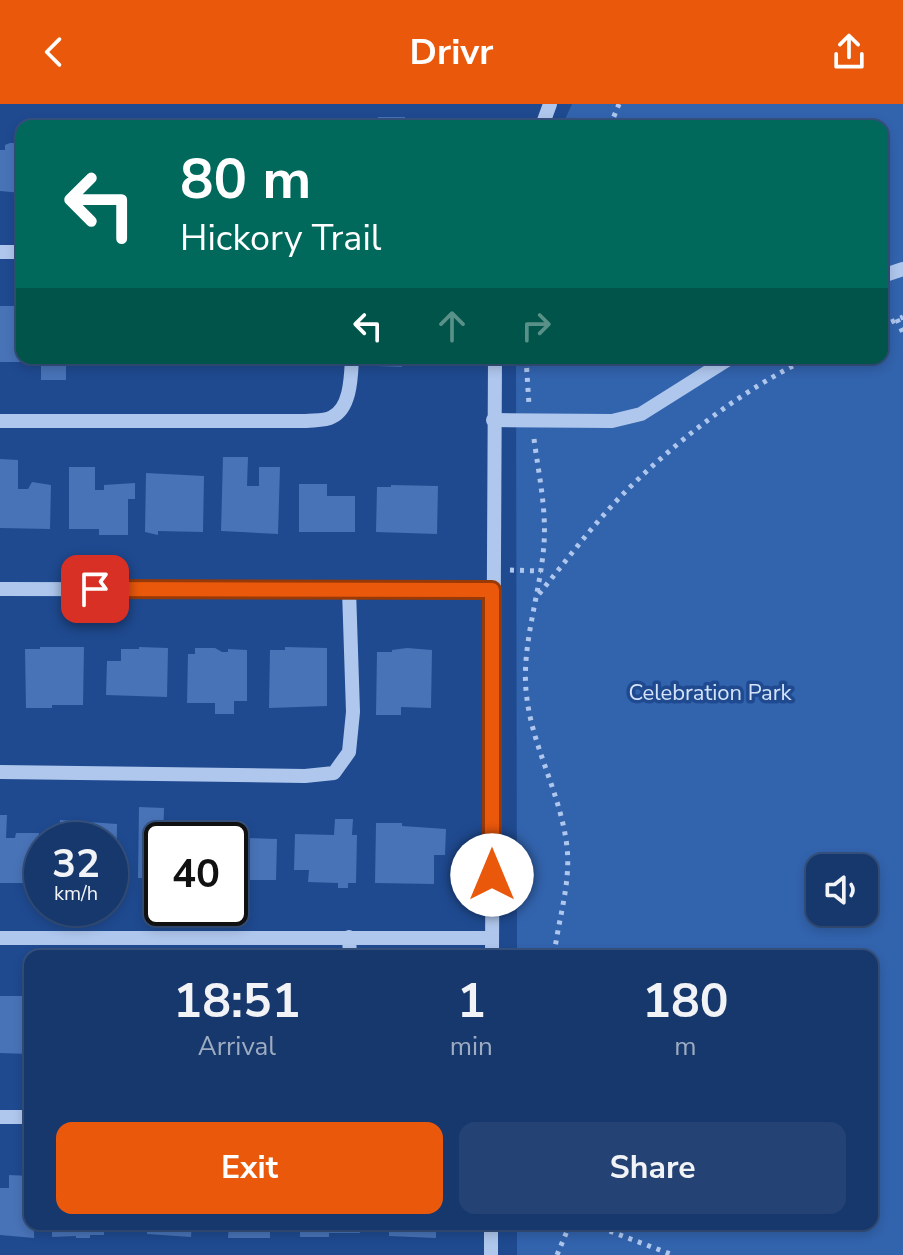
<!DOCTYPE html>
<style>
body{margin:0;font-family:"Nunito Sans",sans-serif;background:#244374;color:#f1f3f6;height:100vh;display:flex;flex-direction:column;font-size:30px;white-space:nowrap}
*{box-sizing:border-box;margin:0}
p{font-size:26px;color:#9eacc2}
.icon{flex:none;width:44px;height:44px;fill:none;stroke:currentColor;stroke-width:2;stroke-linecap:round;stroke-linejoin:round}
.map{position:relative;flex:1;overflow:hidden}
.panel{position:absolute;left:24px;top:846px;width:854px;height:280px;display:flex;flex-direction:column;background:#17386c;border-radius:16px;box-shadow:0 4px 12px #0003,0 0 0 2px #36527f}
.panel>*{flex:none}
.banner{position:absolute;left:16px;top:16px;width:872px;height:244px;border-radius:16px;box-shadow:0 4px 12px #0003,0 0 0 2px #36527f;background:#00695c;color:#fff;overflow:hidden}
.tools{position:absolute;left:806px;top:750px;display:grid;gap:16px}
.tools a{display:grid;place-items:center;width:72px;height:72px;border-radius:16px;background:#17386c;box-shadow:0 4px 12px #0003,0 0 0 2px #36527f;font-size:40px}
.speed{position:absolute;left:24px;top:718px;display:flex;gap:16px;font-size:40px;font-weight:700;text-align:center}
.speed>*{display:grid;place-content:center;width:104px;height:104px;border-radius:50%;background:#17386c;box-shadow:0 4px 12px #0003,0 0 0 2px #36527f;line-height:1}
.speed small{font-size:20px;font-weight:400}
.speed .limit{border:4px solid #111;border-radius:12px;background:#fff;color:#111}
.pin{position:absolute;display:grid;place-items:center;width:68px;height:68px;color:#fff;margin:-34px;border-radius:16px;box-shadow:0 4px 12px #0006}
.me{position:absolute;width:88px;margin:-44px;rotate:0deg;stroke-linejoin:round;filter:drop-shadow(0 0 6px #0008)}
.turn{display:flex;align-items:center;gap:28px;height:168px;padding:0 32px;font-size:36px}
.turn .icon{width:104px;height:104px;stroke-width:2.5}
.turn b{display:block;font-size:56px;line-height:68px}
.lanes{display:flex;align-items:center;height:76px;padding:0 32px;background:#0003;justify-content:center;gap:40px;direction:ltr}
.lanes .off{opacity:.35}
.eta{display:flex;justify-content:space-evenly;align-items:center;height:136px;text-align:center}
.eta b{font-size:48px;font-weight:700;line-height:56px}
.button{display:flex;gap:16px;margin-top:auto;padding:16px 32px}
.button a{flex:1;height:92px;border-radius:16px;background:#ea580c;color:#fff;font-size:32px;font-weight:700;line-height:92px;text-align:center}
.button a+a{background:#244374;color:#f1f3f6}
header{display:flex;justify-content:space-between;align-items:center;height:104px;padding:0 32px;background:#ea580c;color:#fff;font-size:36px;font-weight:700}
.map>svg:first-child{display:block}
.green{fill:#3263ad;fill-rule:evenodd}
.building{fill:#4873b7}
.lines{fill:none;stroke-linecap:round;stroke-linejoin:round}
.path{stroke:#afc7ed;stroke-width:5;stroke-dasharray:4 6;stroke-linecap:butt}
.minor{stroke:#afc7ed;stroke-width:14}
.route-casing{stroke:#983908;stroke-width:20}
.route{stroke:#ea580c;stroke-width:14}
.labels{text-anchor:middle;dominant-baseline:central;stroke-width:7;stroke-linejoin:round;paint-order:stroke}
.park-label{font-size:22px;fill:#d4e3f9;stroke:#1f4a90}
</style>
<header><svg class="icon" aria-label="back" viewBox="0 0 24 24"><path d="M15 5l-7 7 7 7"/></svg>Drivr<svg class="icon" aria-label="share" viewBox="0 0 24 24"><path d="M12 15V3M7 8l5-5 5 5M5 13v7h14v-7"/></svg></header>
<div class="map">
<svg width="903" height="1151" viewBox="0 0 903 1151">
<rect width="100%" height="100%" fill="#1f4a90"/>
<path class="green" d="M572,0H903V1151H517V1120H872V852H517L516,254H882V22H562ZM820,764H864V808H820Z"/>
<g class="building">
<rect x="378" y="13" width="27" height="9"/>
<rect x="214" y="16" width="25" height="6"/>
<path d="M10,39H22V89L0,87V46H5V41Z"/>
<path d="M0,202H21L20,258H0Z"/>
<rect x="41" y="254" width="25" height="22"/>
<path d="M117,254H174V259L117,262Z"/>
<path d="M376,254H434V260L402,259V263L376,262Z"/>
<path d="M223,353H248L247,382H259V363H280L278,430L221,427Z"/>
<path d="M0,355L18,356V385H28L32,378L51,381L50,425L0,424Z"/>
<path d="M69,363H95V386H104V381L135,379V395H128V431H99V425H69Z"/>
<path d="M146,369L204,372L203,428L158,427V431L145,428Z"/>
<path d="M299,380H327V392H355V428H299Z"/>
<path d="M391,381L438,382L437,430L376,428L377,383H391Z"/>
<path d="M40,543H84L83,601H52V604H26L25,545H40Z"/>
<path d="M139,543L168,544L167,593L106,591L107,557H121V545H139Z"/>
<path d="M285,543L327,544V602L269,604L270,546H285Z"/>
<path d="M195,544H215L222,548H228V545L247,546V597H234V610H215V599H187L188,550H195Z"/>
<path d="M407,544L432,546L431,604L401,603V611H376L377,548H392V546Z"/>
<path d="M139,703L164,704L162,774H138Z"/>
<path d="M0,711H7L6,734H15L16,729H39L38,779H0Z"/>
<path d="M335,715H353L352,731H357L356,779H348V784H338V779L308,778L309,766H294L295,730L334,731Z"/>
<path d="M60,716L117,720L116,778H110V736H59Z"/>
<path d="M376,719H402V722L446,725L445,751H434V780L375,779Z"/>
<path d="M218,726L244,727V734L277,735L276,776H250V779L243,778V782H230V736H218Z"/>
<path d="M177,727H192L196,730V736H173V731Z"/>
<path d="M0,892H30L29,950L0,949Z"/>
<path d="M9,1071L30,1072V1120H34V1134L0,1131V1084H9Z"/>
<path d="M52,1120H104V1131H90V1134H76V1132L52,1133Z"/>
<path d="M134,1120H192L191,1133L147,1130V1127H134Z"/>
<path d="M229,1120H270V1134H228Z"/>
<path d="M300,1120H360V1129H329V1133H300Z"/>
<path d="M389,1120H436V1134L389,1132Z"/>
</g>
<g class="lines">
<g class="path">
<path d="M610,22L619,0"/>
<path d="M897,215L903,229"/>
<path d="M882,222L903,213"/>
<path d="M526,254L529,301"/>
<path d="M534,335C539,373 548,411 543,450C538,498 520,547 527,595C533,644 561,691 567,743C571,780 558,816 554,852"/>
<path d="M510,466L541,467"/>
<path d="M539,490C566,457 592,422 622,391C675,338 741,286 809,254"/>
<path d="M591,1120L673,1151"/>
<path d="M557,1151L570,1120"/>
</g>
<g class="minor">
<path d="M542,22L550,0"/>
<path d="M0,148H22"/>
<path d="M882,172L903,165"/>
<path d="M493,316L612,317L641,310L730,254"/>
<path d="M0,317H306C314,316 325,317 332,313C351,304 351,272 352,254"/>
<path d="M0,485L492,486"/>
<path d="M0,668L305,672L334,669L349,648L353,608L349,486"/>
<path d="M349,833L350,852"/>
<path d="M0,834H492"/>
<path d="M492,852L495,254"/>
<path d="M0,1013H30"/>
<path d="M491,1151V1120"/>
</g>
</g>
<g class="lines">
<defs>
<path id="route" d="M95,485L492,486V771"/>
</defs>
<use href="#route" class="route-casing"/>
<use href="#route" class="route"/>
</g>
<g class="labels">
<g class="park-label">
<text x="710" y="589">Celebration Park</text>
</g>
</g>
</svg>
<div class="tools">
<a><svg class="icon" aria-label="sound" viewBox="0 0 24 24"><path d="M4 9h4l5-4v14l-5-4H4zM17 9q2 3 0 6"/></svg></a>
</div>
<div class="speed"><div>32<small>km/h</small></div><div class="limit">40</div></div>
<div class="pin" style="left:95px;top:485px;background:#d93025"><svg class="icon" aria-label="arrive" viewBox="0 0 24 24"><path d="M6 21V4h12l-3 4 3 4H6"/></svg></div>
<svg class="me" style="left:492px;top:771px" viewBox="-20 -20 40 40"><circle r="19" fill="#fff"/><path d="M0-13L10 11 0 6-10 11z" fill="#ea580c"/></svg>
<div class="banner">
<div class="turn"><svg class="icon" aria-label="left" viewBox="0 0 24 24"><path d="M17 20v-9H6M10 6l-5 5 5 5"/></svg><div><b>80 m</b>Hickory Trail</div></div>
<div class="lanes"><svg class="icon" aria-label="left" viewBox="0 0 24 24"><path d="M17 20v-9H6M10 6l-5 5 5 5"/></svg><svg class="icon off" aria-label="ahead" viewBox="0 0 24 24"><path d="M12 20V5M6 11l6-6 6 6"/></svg><svg class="icon off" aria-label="right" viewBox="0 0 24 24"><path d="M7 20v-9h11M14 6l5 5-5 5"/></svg></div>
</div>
<section class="panel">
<div class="eta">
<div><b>18:51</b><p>Arrival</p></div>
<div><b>1</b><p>min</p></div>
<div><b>180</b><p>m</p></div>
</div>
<div class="button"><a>Exit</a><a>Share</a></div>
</section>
</div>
